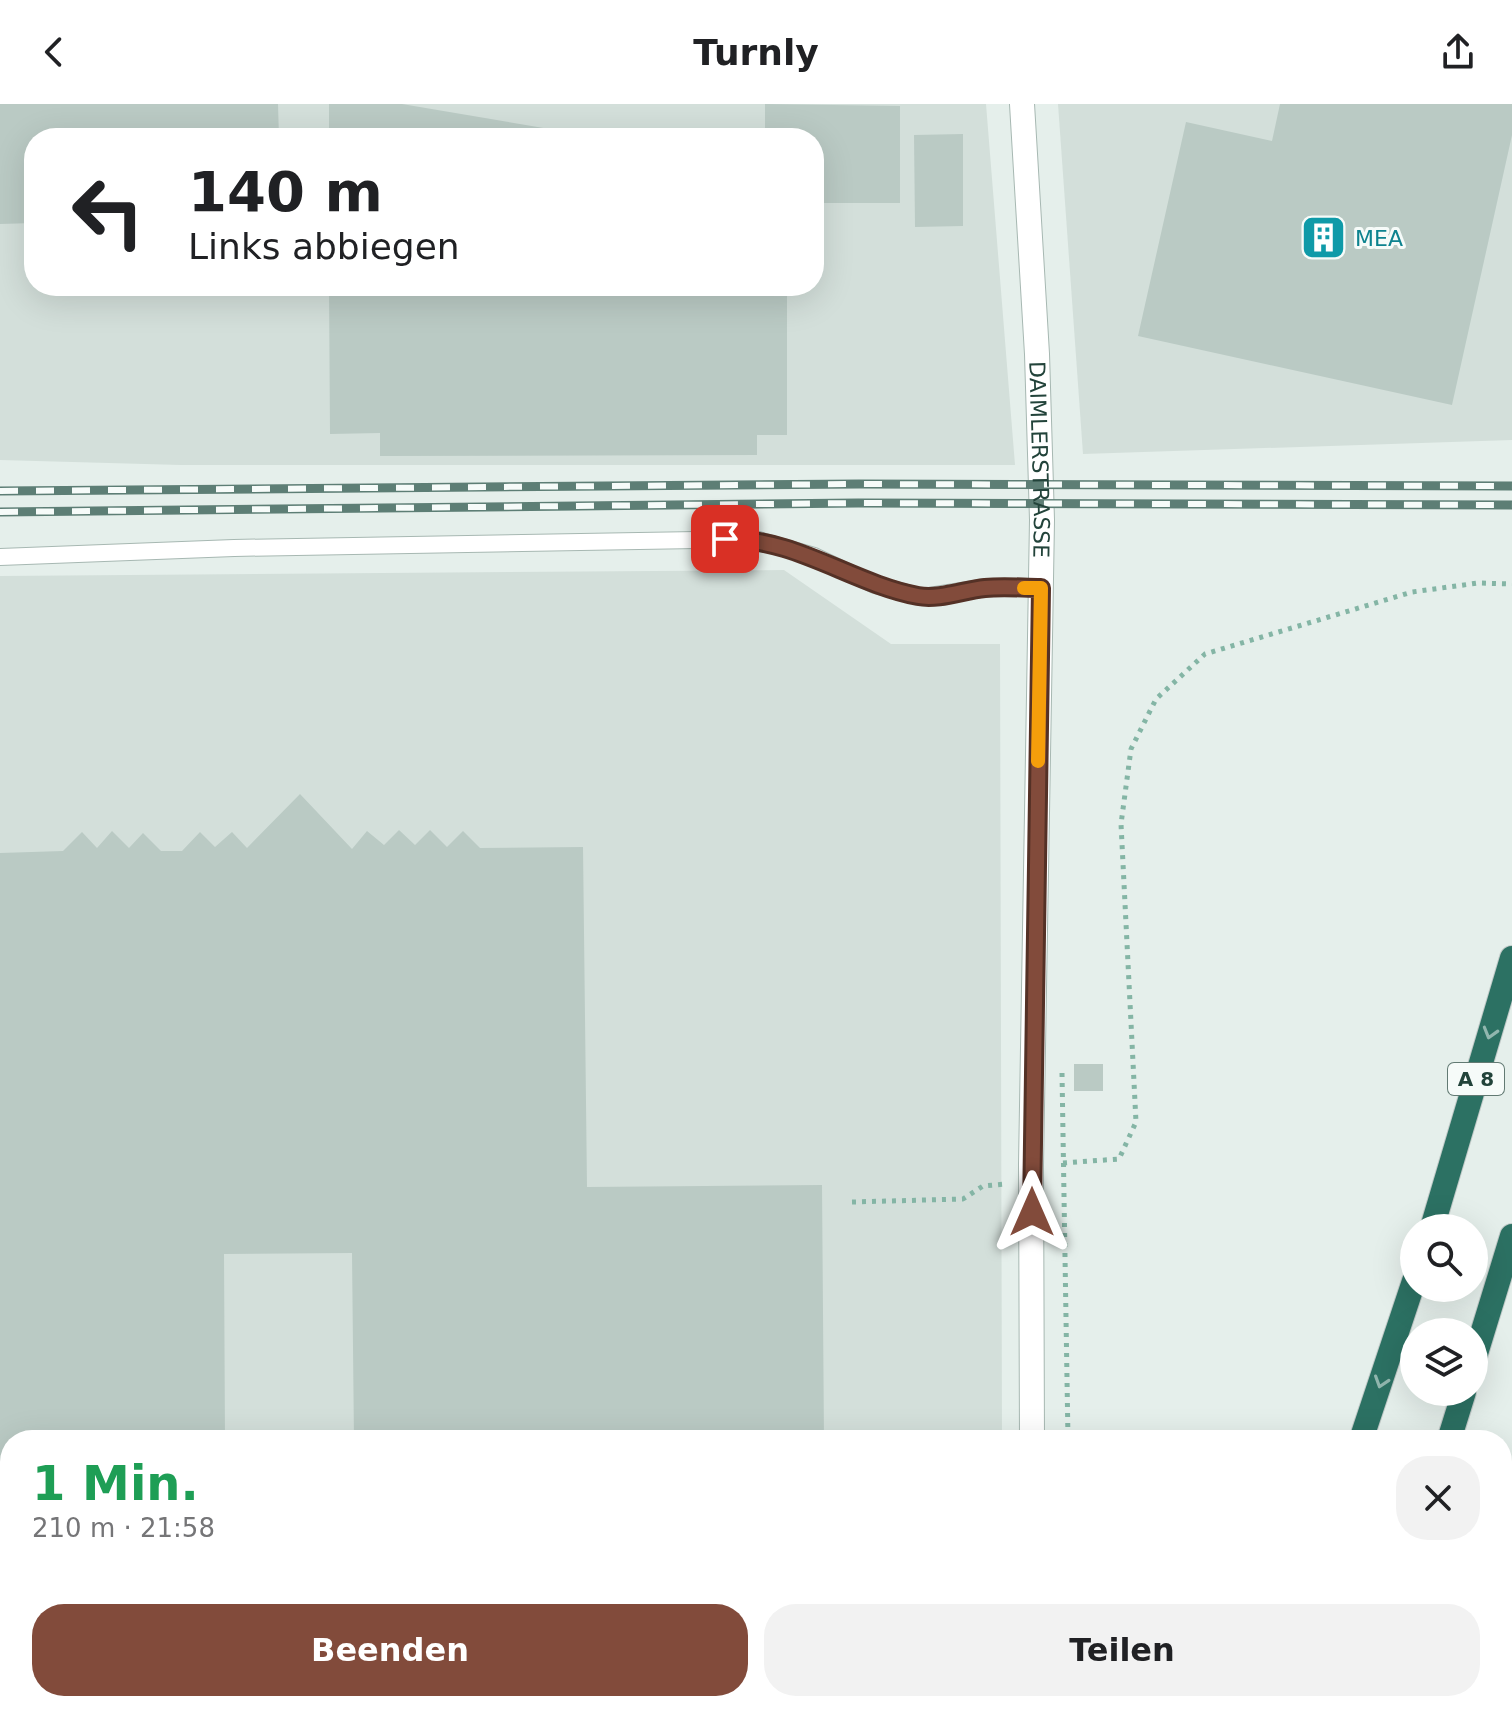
<!DOCTYPE html>
<html lang="de">
<meta charset="utf-8">
<style>
body{margin:0;font-family:"DejaVu Sans",sans-serif;background:#f2f2f2;color:#202124;height:100vh;display:flex;flex-direction:column;font-size:30px;white-space:nowrap}
*{box-sizing:border-box;margin:0}
p{font-size:26px;color:#757577}
.icon{flex:none;width:44px;height:44px;fill:none;stroke:currentColor;stroke-width:2;stroke-linecap:round;stroke-linejoin:round}
.map{position:relative;flex:1;overflow:hidden}
.side{position:absolute;left:0px;top:1326px;width:1512px;height:282px;display:flex;flex-direction:column;background:#fff;border-radius:32px 32px 0 0;box-shadow:0 8px 32px #0002}
.side>*{flex:none}
.top-card{position:absolute;left:24px;top:24px;width:800px;height:168px;border-radius:32px;box-shadow:0 8px 32px #0002;background:#fff;color:#202124;overflow:hidden}
.controls{position:absolute;left:1400px;top:1110px;display:grid;gap:16px}
.controls a{display:grid;place-items:center;width:88px;height:88px;border-radius:50%;background:#fff;box-shadow:0 8px 32px #0002;font-size:40px}
.pin{position:absolute;display:grid;place-items:center;width:68px;height:68px;color:#fff;margin:-34px;border-radius:16px;box-shadow:0 4px 12px #0006}
.me{position:absolute;width:88px;margin:-44px;rotate:0deg;stroke-linejoin:round;filter:drop-shadow(0 0 6px #0008)}
.turn{display:flex;align-items:center;gap:28px;height:168px;padding:0 32px;font-size:36px}
.turn .icon{width:104px;height:104px;stroke-width:2.5}
.turn b{display:block;font-size:56px;line-height:68px}
.round{display:grid;place-items:center;flex:none;width:84px;height:84px;border-radius:32px;background:#f2f2f2}
.head{display:flex;align-items:center;justify-content:space-between;height:136px;padding:0 32px}
h1{font-size:48px;font-weight:600;line-height:60px;color:#1e9e55}
.cta{display:flex;gap:16px;margin-top:auto;padding:16px 32px}
.cta a{flex:1;height:92px;border-radius:32px;background:#824b3b;color:#fff;font-size:32px;font-weight:600;line-height:92px;text-align:center}
.cta a+a{background:#f2f2f2;color:#202124}
header{display:flex;justify-content:space-between;align-items:center;height:104px;padding:0 32px;background:#fff;font-size:36px;font-weight:600}
.map>svg:first-child{display:block}
.built{fill:#d3dfda;fill-rule:evenodd}
.green{fill:#bde1c7}
.building{fill:#bacac4}
.lines{fill:none;stroke-linecap:round;stroke-linejoin:round}
.lane-casing{stroke:#a7b8b2;stroke-width:18}
.street-casing{stroke:#a7b8b2;stroke-width:26}
.highway-casing{stroke:#c1cac8;stroke-width:26}
.path{stroke:#84b5a5;stroke-width:5;stroke-dasharray:4 6;stroke-linecap:butt}
.lane{stroke:#fff;stroke-width:16}
.street{stroke:#fff;stroke-width:24}
.highway{stroke:#2c7163;stroke-width:24}
.rail-casing{stroke:#5d7e75;stroke-width:9}
.rail{stroke:#f6fbf9;stroke-width:6;stroke-dasharray:18;stroke-linecap:butt}
.oneway{stroke:#91b6ae}
.route-casing{stroke:#543126;stroke-width:20}
.route{stroke:#824b3b;stroke-width:14}
.slow{stroke:#f59e0b;stroke-width:14}
.labels{text-anchor:middle;dominant-baseline:central;stroke-width:6;stroke-linejoin:round;paint-order:stroke}
.shield{fill:#f6fbf9;stroke:#627a73;stroke-width:2}
.shield-label{font-size:20px;font-weight:bold;fill:#22433a}
.culture-label{font-size:22px;fill:#0d838f;stroke:#f6fbf9;text-anchor:start}
.street-label{font-size:22px;fill:#22433a;stroke:#f6fbf9}
</style>
<header><svg class="icon" aria-label="back" viewBox="0 0 24 24"><path d="M15 5l-7 7 7 7"/></svg>Turnly<svg class="icon" aria-label="share" viewBox="0 0 24 24"><path d="M12 15V3M7 8l5-5 5 5M5 13v7h14v-7"/></svg></header>
<div class="map">
<svg width="1512" height="1607" viewBox="0 0 1512 1607">
<rect width="100%" height="100%" fill="#e5efeb"/>
<g class="built">
<path d="M0,0H986L1015,361H181L0,356ZM34,34H814V182H34Z"/>
<path d="M1058,0H1512V336L1083,350Z"/>
<path d="M784,466L891,540H1000L1002,1336H10V1598H1008L1007,1607H0V472Z"/>
</g>
<path class="green" d="M1512,1494V1572L1501,1607H1475L1478,1598H1502V1525Z"/>
<g class="building">
<path d="M0,0H278L279,34H34V119L0,120Z"/>
<path d="M329,0H402L561,27V34H329Z"/>
<path d="M765,0L900,2V99H814V34H765Z"/>
<path d="M1280,0H1512V31L1452,301L1138,232L1186,18L1272,37Z"/>
<path d="M963,30V122L915,123L914,31Z"/>
<path d="M329,182H787V331H757V351L380,352V329L330,330Z"/>
<path d="M300,690L352,745L367,727L384,741L399,726L415,741L430,726L447,743L463,727L480,744L583,743L587,1083L822,1081L824,1336H354L352,1149L224,1150L225,1336H10V1598H140V1607H0V749L63,747L82,728L97,744L112,727L129,744L143,729L161,747H182L200,728L215,743L232,728L247,744Z"/>
<rect x="1074" y="960" width="29" height="27"/>
<rect x="356" y="1598" width="471" height="9"/>
</g>
<g class="lines">
<defs>
<path id="lane" d="M0,453L234,444L755,435L814,452L875,481L923,493L987,483L1041,484"/>
<g id="street">
<path id="s1" d="M1022,0L1037,250L1042,416L1031,1061L1032,1336"/>
<path d="M1031,1607V1598"/>
</g>
<g id="highway">
<path d="M1432,1124L1512,854"/>
<path d="M1474,1256L1512,1132"/>
<path d="M1361,1336L1414,1177"/>
<path d="M1449,1336L1464,1288"/>
<path d="M1271,1607L1274,1598"/>
<path d="M1366,1607L1369,1598"/>
</g>
</defs>
<use href="#lane" class="lane-casing"/>
<use href="#street" class="street-casing"/>
<use href="#highway" class="highway-casing"/>
<g class="path">
<path d="M1062,969L1068,1336"/>
<path d="M1063,1059L1119,1055L1136,1018L1121,720L1131,645L1156,595L1205,550L1412,488L1478,479L1512,480"/>
<path d="M852,1098L963,1095L983,1082L1006,1080"/>
<path d="M1071,1598V1607"/>
</g>
<use href="#lane" class="lane"/>
<use href="#street" class="street"/>
<use href="#highway" class="highway"/>
<defs>
<g id="rail">
<path d="M0,387L859,380L1512,382"/>
<path d="M0,408L858,399L1512,401"/>
</g>
</defs>
<use href="#rail" class="rail-casing"/>
<use href="#rail" class="rail"/>
</g>
<defs><path id="oneway-chevron" d="M-2-3.5L2.5 0L-2 3.5" fill="none" stroke-width="1.6" stroke-linecap="round" stroke-linejoin="round" transform="scale(2)"/></defs>
<g class="oneway">
<use href="#oneway-chevron" transform="translate(1490 929) rotate(106)"/>
<use href="#oneway-chevron" transform="translate(1381 1278) rotate(108)"/>
</g>
<g class="lines">
<defs>
<path id="route" d="M725,435C796,434 851,479 918,492C939,496 964,486 985,484C1003,482 1023,484 1041,484L1032,1108"/>
</defs>
<use href="#route" class="route-casing"/>
<use href="#route" class="route"/>
<path class="slow" d="M1024,484H1041L1038,657"/>
</g>
<defs>
<symbol id="building-square" viewBox="-11 -11 22 22"><rect x="-9" y="-9" width="18" height="18" rx="4" fill="#0f9aa8" stroke="#f6fbf9"/><path d="M-4-6H4V6H1V3H-1V6H-4ZM-2.5-4.3h1.7v1.8h-1.7ZM.8-4.3h1.7v1.8H.8ZM-2.5-1h1.7V.8h-1.7ZM.8-1h1.7V.8H.8Z" fill="#fff"/></symbol>
</defs>
<g fill-rule="evenodd">
<use href="#building-square" x="1298" y="108" width="51" height="51"/>
</g>
<g class="labels">
<rect class="shield" x="1448" y="959" width="56" height="32" rx="6"/>
<g class="shield-label">
<text x="1476" y="975">A 8</text>
</g>
<g class="culture-label">
<text x="1355" y="134">MEA</text>
</g>
<g class="street-label">
<text stroke="none"><textPath href="#s1" startOffset="356">DAIMLERSTRASSE</textPath></text>
</g>
</g>
</svg>
<div class="controls">
<a><svg class="icon" aria-label="search" viewBox="0 0 24 24"><circle cx="10" cy="10" r="6"/><path d="M15 15l6 6"/></svg></a>
<a><svg class="icon" aria-label="layers" viewBox="0 0 24 24"><path d="M12 4l9 5-9 5-9-5zM3 14l9 5 9-5"/></svg></a>
</div>
<div class="pin" style="left:725px;top:435px;background:#d93025"><svg class="icon" aria-label="arrive" viewBox="0 0 24 24"><path d="M6 21V4h12l-3 4 3 4H6"/></svg></div>
<svg class="me" style="left:1032px;top:1108px" viewBox="-20 -20 40 40"><path d="M0-17L14 15 0 8-14 15z" fill="#824b3b" stroke="#fff" stroke-width="4"/></svg>
<div class="top-card">
<div class="turn"><svg class="icon" aria-label="left" viewBox="0 0 24 24"><path d="M17 20v-9H6M10 6l-5 5 5 5"/></svg><div><b>140 m</b>Links abbiegen</div></div>
</div>
<section class="side">
<div class="head"><div><h1>1 Min.</h1><p>210 m · 21:58</p></div><a class="round"><svg class="icon" aria-label="close" viewBox="0 0 24 24"><path d="M6 6l12 12M18 6L6 18"/></svg></a></div>
<div class="cta"><a>Beenden</a><a>Teilen</a></div>
</section>
</div>
